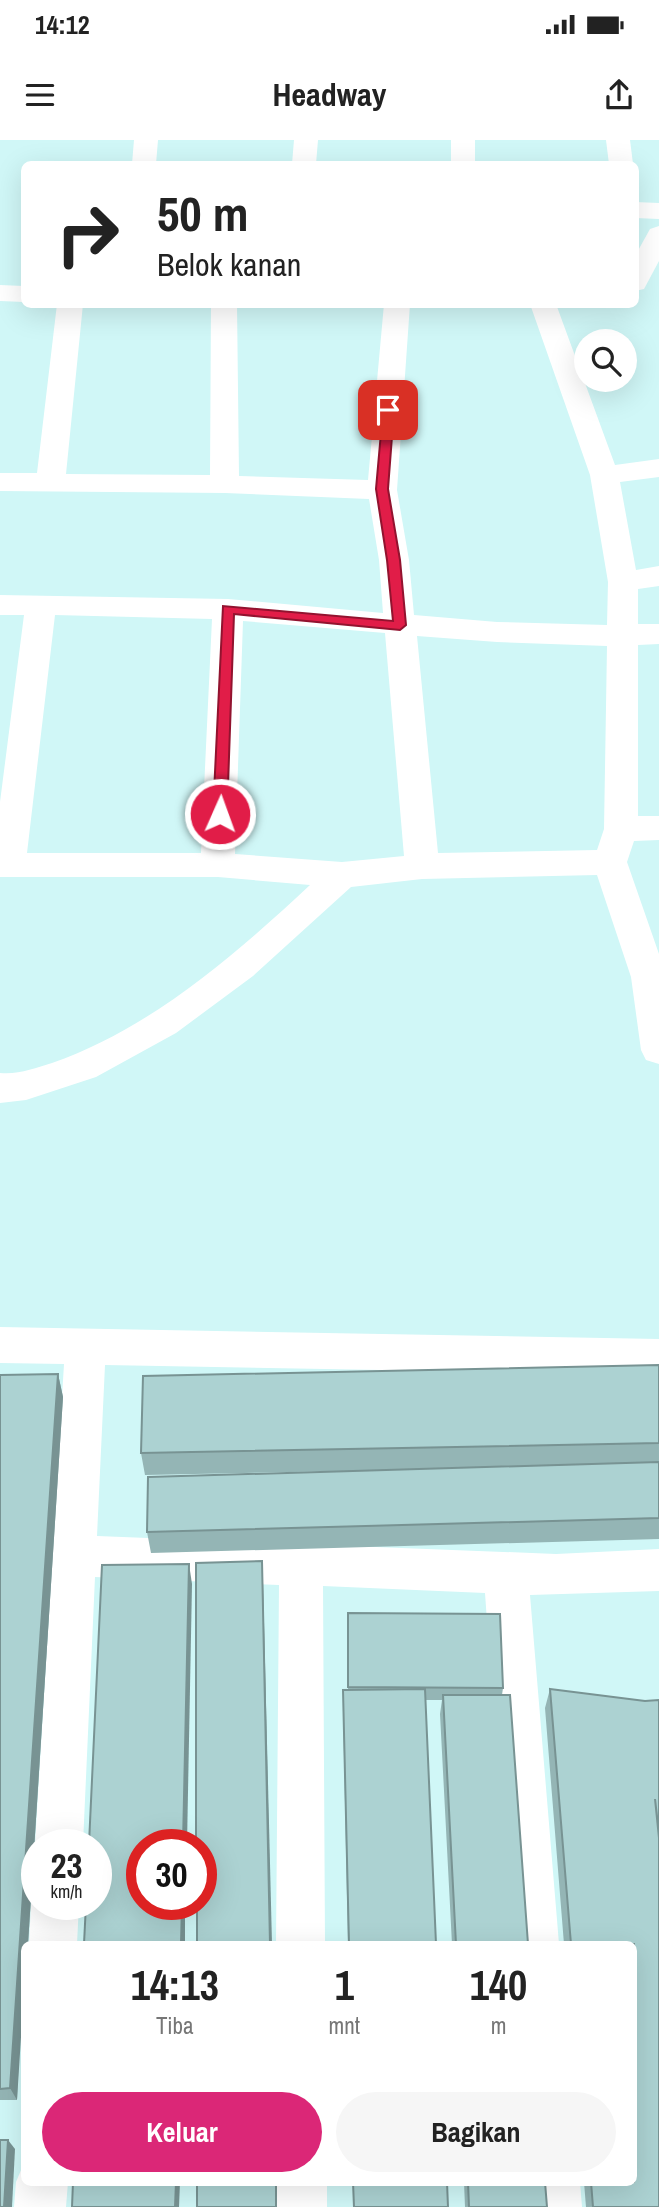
<!DOCTYPE html>
<html lang="id">
<style>
body{margin:0;font-family:"Archivo Narrow",sans-serif;background:#f6f6f6;color:#222;height:100vh;display:flex;flex-direction:column;font-size:26px;white-space:nowrap}
*{box-sizing:border-box;margin:0}
p{font-size:23px;color:#767676}
.icon{flex:none;width:38px;height:38px;fill:none;stroke:currentColor;stroke-width:2;stroke-linecap:round;stroke-linejoin:round}
.map{position:relative;flex:1;overflow:hidden}
.sheet{position:absolute;left:21px;top:1801px;width:616px;height:245px;display:flex;flex-direction:column;background:#fff;border-radius:10px;box-shadow:0 7px 28px #0002}
.sheet>*{flex:none}
.hud{position:absolute;left:21px;top:21px;width:618px;height:147px;border-radius:10px;box-shadow:0 7px 28px #0002;background:#fff;color:#222;overflow:hidden}
.controls{position:absolute;left:574px;top:189px;display:grid;gap:14px}
.controls a{display:grid;place-items:center;width:63px;height:63px;border-radius:50%;background:#fff;box-shadow:0 7px 28px #0002;font-size:35px}
.speed{position:absolute;left:21px;top:1689px;display:flex;gap:14px;font-size:35px;font-weight:700;text-align:center}
.speed>*{display:grid;place-content:center;width:91px;height:91px;border-radius:50%;background:#fff;box-shadow:0 7px 28px #0002;line-height:1}
.speed small{font-size:18px;font-weight:400}
.speed .limit{border:10px solid #d22;background:#fff;color:#111}
.pin{position:absolute;display:grid;place-items:center;width:60px;height:60px;color:#fff;margin:-30px;border-radius:14px;box-shadow:0 4px 10px #0006}
.me{position:absolute;width:77px;margin:-38px;rotate:2deg;stroke-linejoin:round;filter:drop-shadow(0 0 5px #0008)}
.turn{display:flex;align-items:center;gap:24px;height:147px;padding:0 21px;font-size:32px}
.turn .icon{width:91px;height:91px;stroke-width:2.5}
.turn b{display:block;font-size:49px;line-height:60px}
.eta{display:flex;justify-content:space-evenly;align-items:center;height:119px;text-align:center}
.eta b{font-size:42px;font-weight:700;line-height:49px}
.button{display:flex;gap:14px;margin-top:auto;padding:14px 21px}
.button a{flex:1;height:80px;border-radius:42px;background:#db2777;color:#fff;font-size:28px;font-weight:700;line-height:80px;text-align:center}
.button a+a{background:#f6f6f6;color:#222}
.status{display:flex;justify-content:space-between;align-items:center;height:49px;padding:0 35px;background:#fff;direction:ltr}
.status svg{height:19px;fill:currentColor}
header{display:flex;justify-content:space-between;align-items:center;height:91px;padding:0 21px;background:#fff;font-size:32px;font-weight:700}
.map>svg:first-child{display:block}
.lines{fill:none;stroke-linecap:round;stroke-linejoin:round}
.minor{fill:#fff;fill-rule:evenodd}
.wall{fill:#94b5b5}
.shaded-wall{fill:#789393}
.building{fill:#acd2d2;stroke:#789393;stroke-width:2}
.route{fill:#e11d48;stroke:#92132f;stroke-width:2}
</style>
<div class="status"><b>14:12</b><svg viewBox="0 0 49 12"><path d="M0 12V9h3v3zM5 12V6h3v6zM10 12V3h3v9zM15 12V0h3v12zM26 1h20v11H26zM47 4h2v5h-2z"/></svg></div>
<header><svg class="icon" aria-label="menu" viewBox="0 0 24 24"><path d="M4 6h16M4 12h16M4 18h16"/></svg>Headway<svg class="icon" aria-label="share" viewBox="0 0 24 24"><path d="M12 15V3M7 8l5-5 5 5M5 13v7h14v-7"/></svg></header>
<div class="map">
<svg width="659" height="2067" viewBox="0 0 659 2067">
<rect width="100%" height="100%" fill="#d0f7f7"/>
<g class="lines">
<g class="minor">
<path d="M134,0H158L156,24H132Z"/>
<path d="M294,0H318L316,24H292Z"/>
<rect x="451" y="0" width="24" height="24"/>
<path d="M606,0H630L633,24H609Z"/>
<path d="M635,62L659,63V79L635,78Z"/>
<path d="M659,86V121L644,149L635,151V116L650,89Z"/>
<path d="M0,145L24,146V162L0,161Z"/>
<path d="M57,164H83L66,334L210,335L211,164H237L239,336L368,340L384,164H410L397,350L409,420L414,475L497,482L607,485L608,442L590,335L530,164H556L615,325L659,319V337L620,342L636,430L659,426V446L638,449V484H659V504L638,505V676H659V700L634,701L627,722L659,814V924L646,920L641,910L631,837L597,735L422,739L351,747L253,836L176,893L96,937L26,960L0,963V933C18,935 35,928 52,923C150,889 235,815 310,745L218,737H0V662L24,475H0V455L228,459L383,473L379,420L369,359L225,353L0,351V333H37ZM55,475L212,479L201,713H27ZM243,481L385,493L404,716L342,722L235,714ZM417,496L497,502L607,506L604,689L597,710L438,713Z"/>
<path d="M0,1187L659,1199V1235L105,1225L97,1396L556,1414L659,1409V1451L530,1455L559,1804H510L485,1453L323,1446L325,1804H276L279,1445L95,1437L83,1704H37V1708L35,1704L64,1224L0,1223Z"/>
<path d="M37,1750V1764H79L77,1804H29L31,1764Z"/>
<path d="M24,2023V2042H68L66,2067H14L16,2042Z"/>
<rect x="275" y="2042" width="52" height="25"/>
<path d="M528,2042H580L582,2067H530Z"/>
</g>
</g>
<g class="wall">
<path d="M659,1225V1399L151,1413L147,1392L337,1331L145,1335L141,1313Z"/>
<path d="M58,1234L63,1257L28,1804H24L17,1960H0V1235Z"/>
<path d="M348,1473L503,1548L502,1555L528,1804H452L440,1574L442,1560H425L436,1804H348L343,1569V1550H348Z"/>
<path d="M550,1549L645,1561L659,2067H586L584,2042H634V1804H564L545,1568Z"/>
<path d="M464,2042H545L547,2067H465Z"/>
</g>
<g class="shaded-wall">
<path d="M58,1234L63,1257L28,1804H24V1850L17,1960L10,1948Z"/>
<path d="M262,1421L263,1442L272,1804H270Z"/>
<path d="M189,1424L192,1444L187,1704H183Z"/>
<path d="M182,1764H185V1804H181Z"/>
<path d="M8,2000L15,2009L12,2067H4Z"/>
<path d="M176,2042H180L179,2067H175Z"/>
</g>
<g class="building">
<path d="M659,1225V1303L141,1313L143,1236Z"/>
<path d="M58,1234L10,1948L0,1949V1235Z"/>
<path d="M659,1322V1378L147,1392L148,1337Z"/>
<path d="M262,1421L270,1804H197V1764H201V1704H196V1423Z"/>
<path d="M189,1424L183,1704H142V1764H182L181,1804H84L86,1764H96V1704H89L102,1425Z"/>
<path d="M348,1473L500,1474L503,1548L348,1547Z"/>
<path d="M425,1549L436,1804H349L343,1550Z"/>
<path d="M550,1549L645,1561L659,1560V1693L655,1659L659,1698V2067H593L591,2042H634V1804H571Z"/>
<path d="M443,1555H510L528,1804H456Z"/>
<path d="M0,2000H8L4,2067H0Z"/>
<path d="M73,2042H176L175,2067H72Z"/>
<rect x="197" y="2042" width="79" height="25"/>
<path d="M353,2042H447L448,2067H354Z"/>
<path d="M468,2042H545L547,2067H469Z"/>
</g>
<path class="route" d="M388,267L394,270L388,349L400,420L406,485L400,490L234,474L227,674L220,679L215,677L213,674L223,466L393,481L387,420L376,349L383,270Z"/>
</svg>
<div class="controls">
<a><svg class="icon" aria-label="search" viewBox="0 0 24 24"><circle cx="10" cy="10" r="6"/><path d="M15 15l6 6"/></svg></a>
</div>
<div class="speed"><div>23<small>km/h</small></div><div class="limit">30</div></div>
<div class="pin" style="left:388px;top:270px;background:#d93025"><svg class="icon" aria-label="arrive" viewBox="0 0 24 24"><path d="M6 21V4h12l-3 4 3 4H6"/></svg></div>
<svg class="me" style="left:220px;top:674px" viewBox="-20 -20 40 40"><circle r="17" fill="#e11d48" stroke="#fff" stroke-width="3"/><path d="M0-11L8 9 0 5-8 9z" fill="#fff"/></svg>
<div class="hud">
<div class="turn"><svg class="icon" aria-label="right" viewBox="0 0 24 24"><path d="M7 20v-9h11M14 6l5 5-5 5"/></svg><div><b>50 m</b>Belok kanan</div></div>
</div>
<section class="sheet">
<div class="eta">
<div><b>14:13</b><p>Tiba</p></div>
<div><b>1</b><p>mnt</p></div>
<div><b>140</b><p>m</p></div>
</div>
<div class="button"><a>Keluar</a><a>Bagikan</a></div>
</section>
</div>
